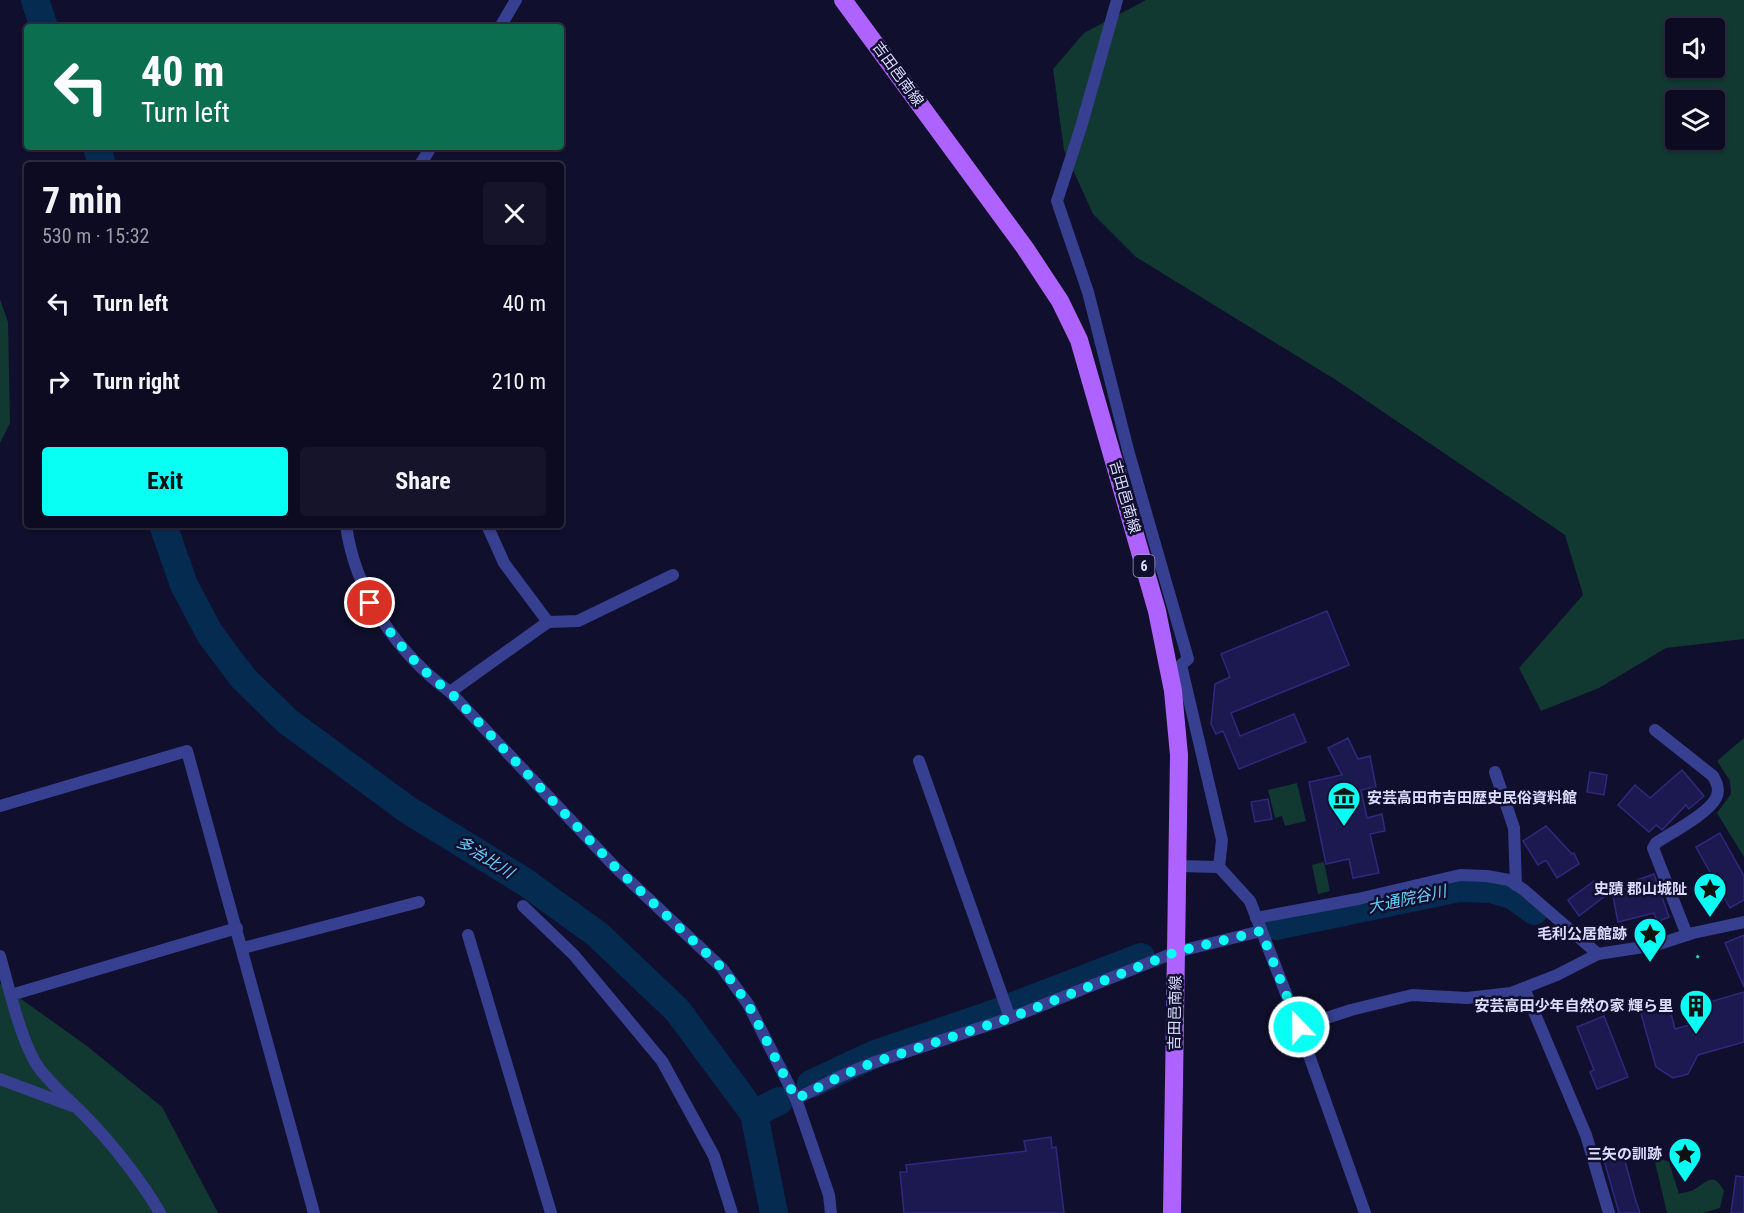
<!DOCTYPE html>
<meta charset="utf-8">
<style>
body{margin:0;font-family:"Roboto Condensed","Noto Sans JP",sans-serif;background:#15142a;color:#f1f3f6;height:100vh;display:flex;flex-direction:column;font-size:22px;white-space:nowrap}
*{box-sizing:border-box;margin:0}
p{font-size:20px;color:#9a9ba5}
.icon{flex:none;width:33px;height:33px;fill:none;stroke:currentColor;stroke-width:2;stroke-linecap:round;stroke-linejoin:round}
.map{position:relative;flex:1;overflow:hidden}
.sheet{position:absolute;left:24px;top:162px;width:540px;height:366px;display:flex;flex-direction:column;background:#0c0b22;border-radius:6px;box-shadow:0 2px 4px #0004,0 0 0 2px #2c2b40}
.sheet>*{flex:none}
.hud{position:absolute;left:24px;top:24px;width:540px;height:126px;border-radius:6px;box-shadow:0 2px 4px #0004,0 0 0 2px #2c2b40;background:#0b6e4f;color:#fff;overflow:hidden}
.controls{position:absolute;left:1665px;top:18px;display:grid;gap:12px}
.controls a{display:grid;place-items:center;width:60px;height:60px;border-radius:6px;background:#0c0b22;box-shadow:0 2px 4px #0004,0 0 0 2px #2c2b40;font-size:30px}
.pin{position:absolute;display:grid;place-items:center;width:51px;height:51px;color:#fff;margin:-26px;border:3px solid #fff;border-radius:50%;box-shadow:0 2px 6px #0007}
.me{position:absolute;width:66px;margin:-33px;rotate:338deg;stroke-linejoin:round;filter:drop-shadow(0 0 4px #0008)}
.turn{display:flex;align-items:center;gap:21px;height:126px;padding:0 18px;font-size:27px}
.turn .icon{width:78px;height:78px;stroke-width:2.5}
.turn b{display:block;font-size:42px;line-height:51px}
.round{display:grid;place-items:center;flex:none;width:63px;height:63px;border-radius:6px;background:#15142a}
.headline{display:flex;align-items:center;justify-content:space-between;height:102px;padding:0 18px}
h1{font-size:36px;font-weight:700;line-height:45px}
.button{display:flex;gap:12px;margin-top:auto;padding:12px 18px}
.button a{flex:1;height:69px;border-radius:6px;background:#07fff4;color:#111;font-size:24px;font-weight:700;line-height:69px;text-align:center}
.button a+a{background:#15142a;color:#f1f3f6}
ul{padding:0;list-style:none}
li{display:flex;align-items:center;gap:18px;height:78px;padding:0 18px}
li div{flex:1}
li b{display:block;font-size:22px}
li em{font-style:normal}
.map>svg:first-child{display:block}
.green{fill:#113831;fill-rule:evenodd}
.lines{fill:none;stroke-linecap:round;stroke-linejoin:round}
.river{stroke:#062b50;stroke-width:28}
.building{fill:#1c1950;stroke:#2e297e;stroke-width:1.5}
.path{stroke:#25caa8;stroke-width:3;stroke-dasharray:3 4.5;stroke-linecap:butt}
.street{stroke:#363f90;stroke-width:12}
.primary{stroke:#ae62ff;stroke-width:18}
.route{stroke:#07fff4;stroke-width:10;stroke-dasharray:0 18}
.labels{text-anchor:middle;dominant-baseline:central;stroke-width:5;stroke-linejoin:round;paint-order:stroke}
.shield{fill:#100f2d;stroke:#9e9ec0;stroke-width:1.5}
.shield-label{font-size:14px;font-weight:bold;fill:#dbdcff}
.street-label{font-size:15px;fill:#dbdcff;stroke:#100f2d}
.poi-label{font-size:15px;font-weight:bold;fill:#dbdcff;stroke:#100f2d;text-anchor:end}
.water-label{font-size:16px;font-style:italic;fill:#69cfff;stroke:#100f2d}
</style>
<div class="map">
<svg width="1744" height="1213" viewBox="0 0 1744 1213">
<rect width="100%" height="100%" fill="#100f2d"/>
<g class="green">
<path d="M1146,0H1744V639L1666,648L1599,688L1541,711L1519,668L1583,595L1565,535L1336,380L1136,257L1093,214L1064,150L1053,69L1084,33ZM1676,28H1714V68H1676ZM1676,100H1714V140H1676Z"/>
<path d="M0,299L8,322L10,423L0,443Z"/>
<path d="M1744,738V857L1717,813L1731,794L1730,781L1717,761Z"/>
<path d="M1297,783L1306,821L1285,826L1282,816L1275,818L1268,790Z"/>
<path d="M1324,862L1330,891L1318,894L1312,865Z"/>
<path d="M0,984L87,1046L162,1107L218,1213H0Z"/>
<path d="M1659,1158L1669,1162L1679,1194C1684,1192 1691,1192 1695,1189C1707,1182 1713,1171 1724,1191L1720,1208L1703,1213H1667L1655,1162Z"/>
</g>
<g class="lines">
<g class="river">
<path d="M35,0L44,27"/>
<path d="M97,147L102,165"/>
<path d="M163,525L184,585L210,634L243,678L287,721L408,810L525,882L597,934L677,1010L754,1114L774,1213"/>
<path d="M1276,926L1459,888L1491,889L1512,895L1534,911"/>
<path d="M811,1084L875,1054L990,1015L1141,957"/>
<path d="M754,1114L779,1101"/>
</g>
</g>
<g class="building">
<path d="M1327,611L1349,665L1231,713L1240,736L1294,714L1306,742L1239,769L1223,731L1216,734L1211,724L1215,684L1230,677L1221,654Z"/>
<path d="M1348,738L1358,759L1370,756L1376,787L1361,790L1367,818L1382,814L1385,831L1370,834L1379,873L1353,878L1349,859L1326,864L1309,782L1342,775L1328,748Z"/>
<path d="M1682,770L1704,796L1689,809L1686,805L1662,830L1656,825L1649,832L1618,805L1635,785L1650,798Z"/>
<path d="M1590,772L1607,775L1604,795L1587,792Z"/>
<path d="M1268,799L1272,819L1255,822L1251,802Z"/>
<path d="M1546,826L1572,854L1574,853L1579,864L1557,878L1546,860L1538,865L1523,841Z"/>
<path d="M1720,833L1744,876V900L1730,908L1696,847Z"/>
<path d="M1654,874L1669,917L1657,922L1654,913L1618,922L1612,891L1639,886L1637,880Z"/>
<path d="M1594,881L1605,896L1579,916L1568,900Z"/>
<path d="M1744,935V987L1725,943Z"/>
<path d="M1744,992V1042L1698,1055L1688,1074L1673,1078L1656,1067L1640,1010L1668,1002L1675,1029L1700,1022L1696,1006Z"/>
<path d="M1604,1016L1628,1077L1597,1089L1590,1072L1594,1070L1577,1027Z"/>
<path d="M1051,1137L1052,1148L1056,1147L1064,1213H904L900,1172H907L906,1165L1026,1151L1024,1141Z"/>
<path d="M1623,1154L1635,1198L1640,1213H1619L1604,1160Z"/>
<path d="M1736,1176L1744,1177V1213H1731Z"/>
</g>
<g class="lines">
<g class="path">
<path d="M1697,958L1699,954"/>
<path d="M1684,1177L1685,1180"/>
</g>
<g class="street">
<path d="M1117,0L1081,127L1057,201L1088,292L1128,450L1188,659L1181,665L1222,840L1219,867"/>
<path d="M500,27L516,0"/>
<path d="M420,165L431,147"/>
<path d="M346,525C355,592 397,653 450,692L615,867L722,968L748,1004L796,1099L829,1195L831,1213"/>
<path d="M487,525L504,563L548,622"/>
<path d="M450,692L548,622L578,621L673,575"/>
<path d="M1655,730L1713,776C1717,783 1720,790 1716,798C1709,813 1671,833 1656,843L1653,848L1687,935"/>
<path d="M919,761L1010,1018L1176,952L1261,931"/>
<path d="M1495,772L1514,828L1516,885"/>
<path d="M0,806L187,751L314,1213"/>
<path d="M1176,866L1219,867L1250,901L1299,1027L1365,1213"/>
<path d="M523,906L574,955L662,1061L714,1156L732,1213"/>
<path d="M1256,918L1358,899L1460,875L1487,876L1509,880L1524,890L1598,954"/>
<path d="M468,935L551,1213"/>
<path d="M243,948L419,902"/>
<path d="M0,956C8,985 22,1045 39,1068C53,1087 72,1102 87,1118C111,1142 143,1183 160,1213"/>
<path d="M1524,988L1586,1135L1609,1213"/>
<path d="M11,995L237,928"/>
<path d="M1299,1027L1351,1010L1412,995L1467,998L1511,993L1557,975L1598,954L1656,945L1693,933L1744,922"/>
<path d="M0,1079L72,1106"/>
<path d="M796,1099L841,1076L872,1063L1010,1018"/>
</g>
<path class="primary" d="M843,0L1025,248L1060,301L1079,340L1157,611L1173,691L1179,755L1172,1213"/>
</g>
<g class="lines">
<path class="route" d="M370,603C391,636 418,669 450,692L615,867L722,968L748,1004L796,1099L841,1076L872,1063L1010,1018L1176,952L1261,931L1299,1027"/>
</g>
<defs>
<symbol id="museum-pin" viewBox="-11 -11 22 30"><path d="M0 17L-7.5 6A9.5 9.5 0 1 1 7.5 6Z" fill="#07fff4" stroke="#100f2d"/><path d="M0-6L6-3V-2H-6V-3ZM-5-1h2V3h-2ZM-1-1h2V3h-2ZM3-1h2V3H3ZM-6 4H6V6H-6Z" fill="#111"/></symbol>
<symbol id="sight-pin" viewBox="-11 -11 22 30"><path d="M0 17L-7.5 6A9.5 9.5 0 1 1 7.5 6Z" fill="#07fff4" stroke="#100f2d"/><path d="M0-6L1.8-2.2L6-1.7L2.9 1.2L3.7 5.4L0 3.3L-3.7 5.4L-2.9 1.2L-6-1.7L-1.8-2.2Z" fill="#111"/></symbol>
<symbol id="building-pin" viewBox="-11 -11 22 30"><path d="M0 17L-7.5 6A9.5 9.5 0 1 1 7.5 6Z" fill="#07fff4" stroke="#100f2d"/><path d="M-4-6H4V6H1V3H-1V6H-4ZM-2.5-4.3h1.7v1.8h-1.7ZM.8-4.3h1.7v1.8H.8ZM-2.5-1h1.7V.8h-1.7ZM.8-1h1.7V.8H.8Z" fill="#111"/></symbol>
</defs>
<g fill-rule="evenodd">
<use href="#museum-pin" x="1325" y="779" width="38" height="52"/>
<use href="#sight-pin" x="1691" y="870" width="38" height="52"/>
<use href="#sight-pin" x="1631" y="915" width="38" height="52"/>
<use href="#building-pin" x="1677" y="987" width="38" height="52"/>
<use href="#sight-pin" x="1666" y="1135" width="38" height="52"/>
</g>
<g class="labels">
<rect class="shield" x="1133.5" y="555" width="21" height="22" rx="4.5"/>
<g class="shield-label">
<text x="1144" y="566">6</text>
</g>
<g class="street-label">
<text transform="translate(898 74) rotate(54)">吉田邑南線</text>
<text transform="translate(1125 497) rotate(74)">吉田邑南線</text>
<text transform="translate(1175 1013) rotate(-89)">吉田邑南線</text>
</g>
<g class="poi-label">
<text x="1367" y="798" text-anchor="start">安芸高田市吉田歴史民俗資料館</text>
<text x="1687" y="889">史蹟 郡山城阯</text>
<text x="1627" y="934">毛利公居館跡</text>
<text x="1673" y="1006">安芸高田少年自然の家 輝ら里</text>
<text x="1662" y="1154">三矢の訓跡</text>
</g>
<g class="water-label">
<text transform="translate(485 857) rotate(32)">多治比川</text>
<text transform="translate(1407 899) rotate(-12)">大通院谷川</text>
</g>
</g>
</svg>
<div class="controls">
<a><svg class="icon" aria-label="sound" viewBox="0 0 24 24"><path d="M4 9h4l5-4v14l-5-4H4zM17 9q2 3 0 6"/></svg></a>
<a><svg class="icon" aria-label="layers" viewBox="0 0 24 24"><path d="M12 4l9 5-9 5-9-5zM3 14l9 5 9-5"/></svg></a>
</div>
<div class="pin" style="left:370px;top:603px;background:#d93025"><svg class="icon" aria-label="arrive" viewBox="0 0 24 24"><path d="M6 21V4h12l-3 4 3 4H6"/></svg></div>
<svg class="me" style="left:1299px;top:1027px" viewBox="-20 -20 40 40"><circle r="17" fill="#07fff4" stroke="#fff" stroke-width="3"/><path d="M0-11L8 9 0 5-8 9z" fill="#fff"/></svg>
<div class="hud">
<div class="turn"><svg class="icon" aria-label="left" viewBox="0 0 24 24"><path d="M17 20v-9H6M10 6l-5 5 5 5"/></svg><div><b>40 m</b>Turn left</div></div>
</div>
<section class="sheet">
<div class="headline"><div><h1>7 min</h1><p>530 m · 15:32</p></div><a class="round"><svg class="icon" aria-label="close" viewBox="0 0 24 24"><path d="M6 6l12 12M18 6L6 18"/></svg></a></div>
<ul>
<li><svg class="icon" aria-label="left" viewBox="0 0 24 24"><path d="M17 20v-9H6M10 6l-5 5 5 5"/></svg><div><b>Turn left</b></div><em>40 m</em></li>
<li><svg class="icon" aria-label="right" viewBox="0 0 24 24"><path d="M7 20v-9h11M14 6l5 5-5 5"/></svg><div><b>Turn right</b></div><em>210 m</em></li>
</ul>
<div class="button"><a>Exit</a><a>Share</a></div>
</section>
</div>
